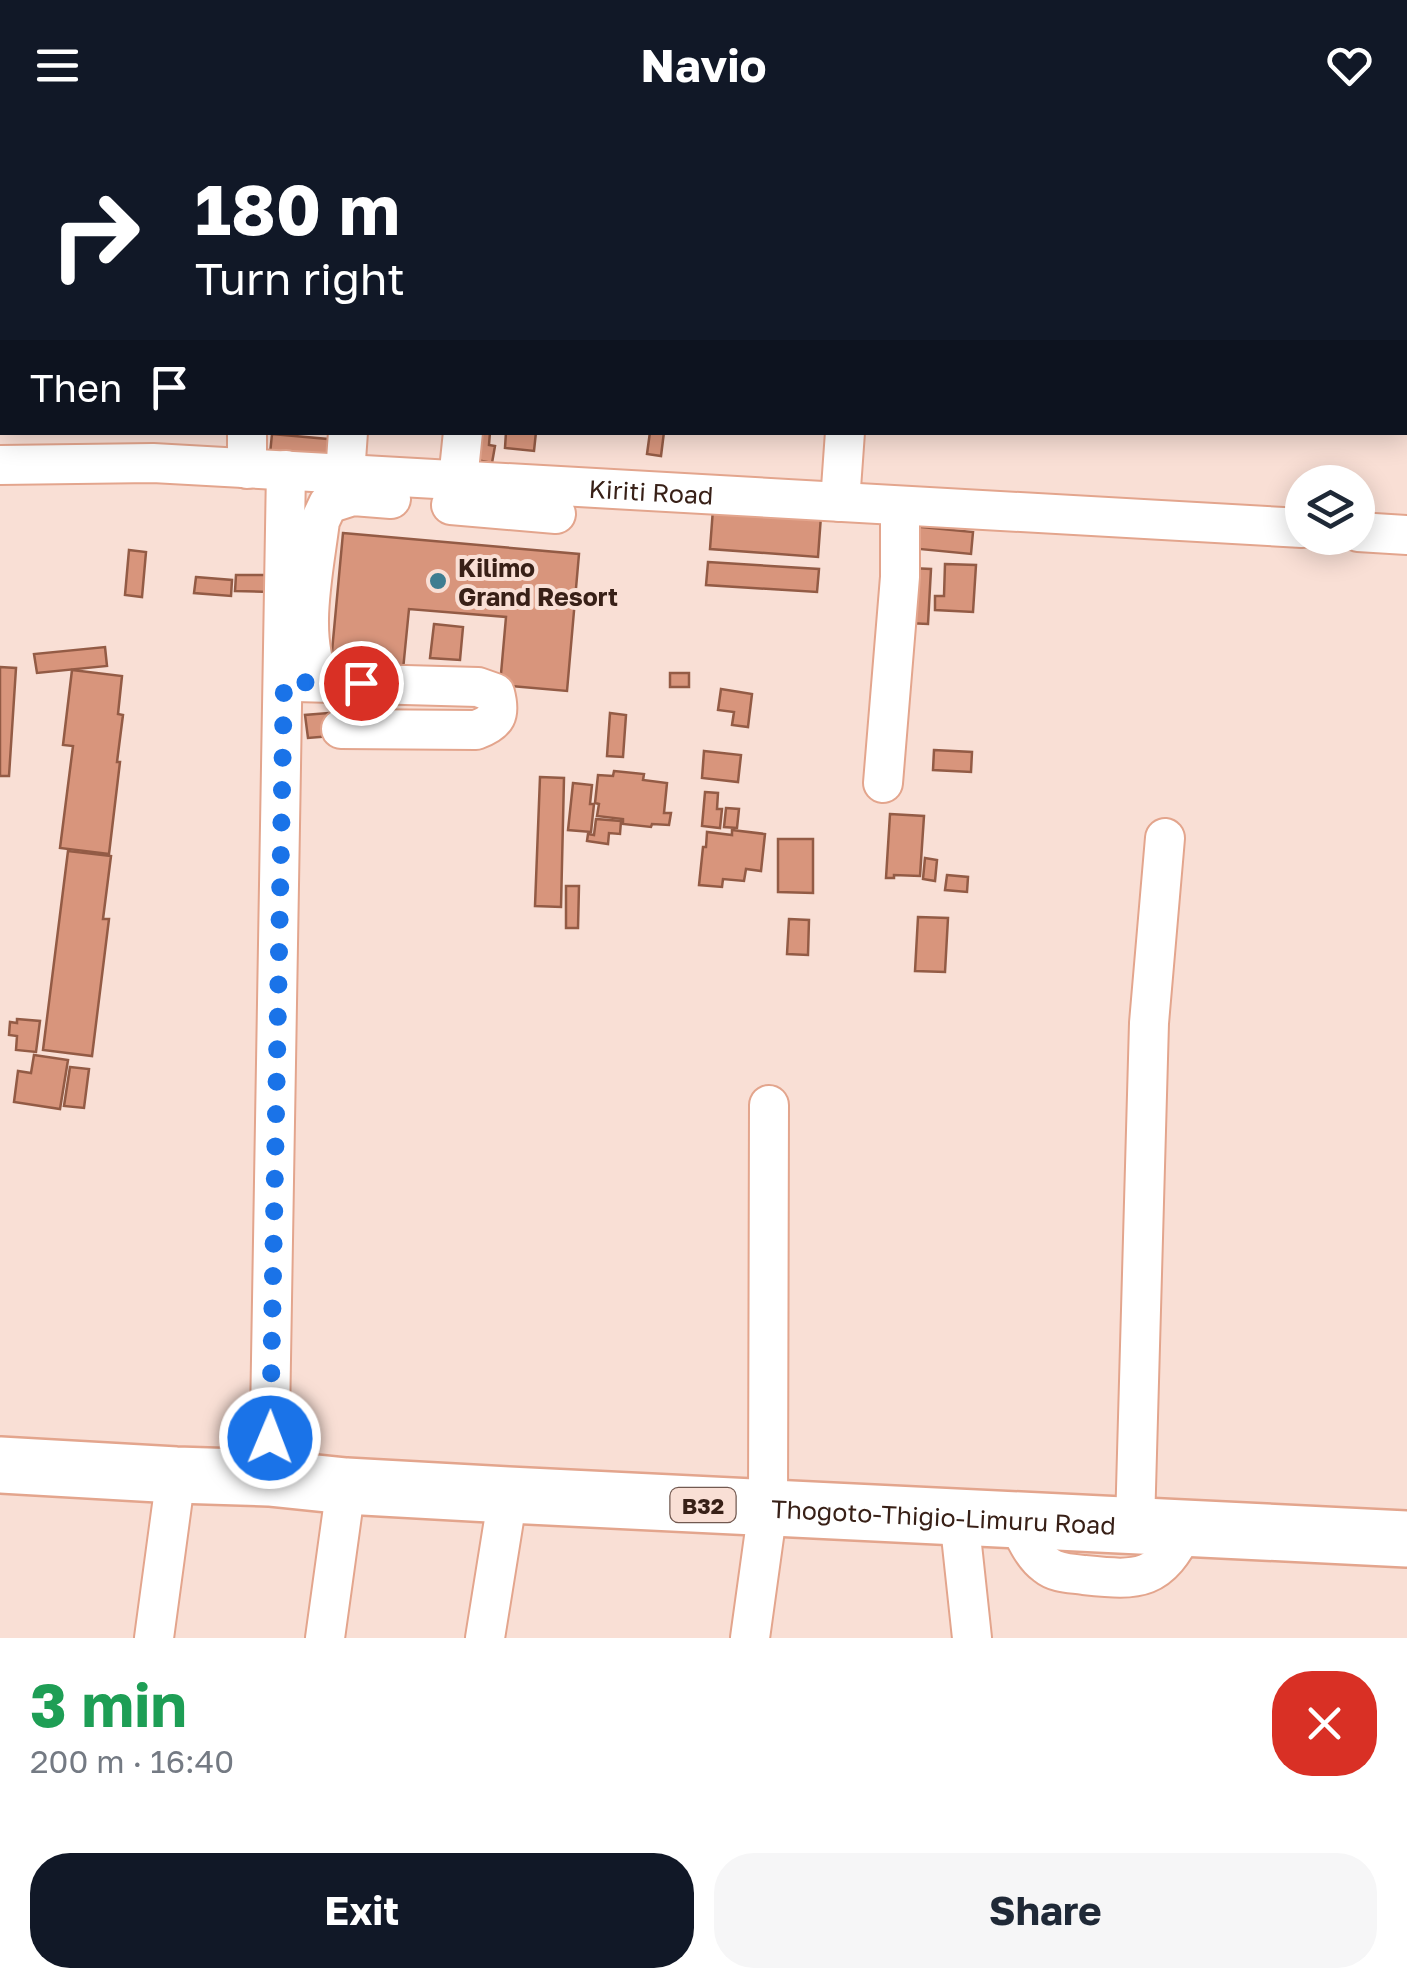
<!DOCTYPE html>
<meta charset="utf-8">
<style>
body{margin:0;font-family:"Golos Text",sans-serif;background:#f6f6f7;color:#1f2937;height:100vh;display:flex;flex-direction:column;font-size:38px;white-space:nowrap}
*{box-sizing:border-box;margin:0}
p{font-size:32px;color:#747a83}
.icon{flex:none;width:55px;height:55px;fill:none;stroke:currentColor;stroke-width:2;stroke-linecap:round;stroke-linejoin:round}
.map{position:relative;height:1508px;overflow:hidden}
.side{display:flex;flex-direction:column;background:#fff;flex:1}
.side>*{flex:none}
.top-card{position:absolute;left:0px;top:0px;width:1408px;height:305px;box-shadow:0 5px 25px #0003;background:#111827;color:#fff;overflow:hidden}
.buttons{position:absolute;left:1285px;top:335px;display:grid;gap:20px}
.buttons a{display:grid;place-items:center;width:90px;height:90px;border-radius:50%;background:#fff;box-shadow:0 5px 25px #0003;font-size:50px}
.pin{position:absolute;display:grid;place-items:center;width:85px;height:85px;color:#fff;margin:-42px;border:5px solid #fff;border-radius:50%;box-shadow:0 2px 10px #0007}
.me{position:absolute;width:110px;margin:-55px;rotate:1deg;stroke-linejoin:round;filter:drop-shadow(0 0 8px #0008)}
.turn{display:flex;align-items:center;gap:35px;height:210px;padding:0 30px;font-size:45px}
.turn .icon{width:130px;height:130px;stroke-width:2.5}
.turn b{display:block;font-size:70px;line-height:85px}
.then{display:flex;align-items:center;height:95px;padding:0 30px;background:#0003;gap:20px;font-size:38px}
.round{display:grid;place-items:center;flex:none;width:105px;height:105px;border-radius:40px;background:#f6f6f7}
.summary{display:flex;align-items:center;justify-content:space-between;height:170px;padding:0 30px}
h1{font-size:60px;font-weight:700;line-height:75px;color:#1e9e55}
.primary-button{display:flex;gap:20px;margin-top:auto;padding:20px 30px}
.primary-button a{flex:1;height:115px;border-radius:40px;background:#111827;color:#fff;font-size:40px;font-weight:700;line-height:115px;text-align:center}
.primary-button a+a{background:#f6f6f7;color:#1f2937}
header{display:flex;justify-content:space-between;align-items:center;height:130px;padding:0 30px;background:#111827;color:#fff;font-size:45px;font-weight:700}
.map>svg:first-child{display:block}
.building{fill:#d8957c;stroke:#935b45;stroke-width:2.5}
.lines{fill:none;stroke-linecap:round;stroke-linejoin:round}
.minor-casing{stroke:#e3a58d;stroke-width:42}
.highway-casing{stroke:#e3a58d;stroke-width:60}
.minor{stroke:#fff;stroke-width:38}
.highway{stroke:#fff;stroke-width:55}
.route{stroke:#1a73e8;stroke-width:18;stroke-dasharray:0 32.4}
.poi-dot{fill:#3e7d91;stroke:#f9dfd5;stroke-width:4}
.labels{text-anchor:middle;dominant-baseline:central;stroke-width:8;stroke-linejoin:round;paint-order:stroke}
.shield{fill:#f9dfd5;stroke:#725950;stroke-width:2.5}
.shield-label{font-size:22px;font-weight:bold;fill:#382017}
.street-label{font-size:25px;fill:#382017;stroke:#f9dfd5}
.poi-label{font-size:25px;font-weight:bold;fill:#382017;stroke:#f9dfd5;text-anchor:start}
</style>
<header><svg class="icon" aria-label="menu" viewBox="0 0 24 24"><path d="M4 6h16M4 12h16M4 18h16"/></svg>Navio<svg class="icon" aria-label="heart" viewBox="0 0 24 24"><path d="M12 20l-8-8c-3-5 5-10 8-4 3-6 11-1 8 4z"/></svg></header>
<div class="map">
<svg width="1407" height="1508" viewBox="0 0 1407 1508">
<rect width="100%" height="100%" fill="#f9dfd5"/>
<g class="building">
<path d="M0,0H181V2H2V237H0Z"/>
<path d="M472,302H490L489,315L495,316L492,333L482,331L481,343L467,341Z"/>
<path d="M506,302H536L534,321L505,318Z"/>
<path d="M650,302H664L661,326L647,324Z"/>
<path d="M272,304L339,310L338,329L270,324Z"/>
<path d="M713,379L821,386L818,427L710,419Z"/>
<path d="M911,396L973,402L971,424L909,418Z"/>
<path d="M343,403L579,424L567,561L500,555L506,487L409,479L402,550L330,543Z"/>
<path d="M129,420L146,422L142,467L125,465Z"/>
<path d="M708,432L819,439L817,462L706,455Z"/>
<path d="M945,434L976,435L973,482L935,480V466H944Z"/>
<path d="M910,438L931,439L928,494L907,493Z"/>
<path d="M236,445H270V462L235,461Z"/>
<path d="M196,447L232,450L231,466L194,463Z"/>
<path d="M434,494L463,497L460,530L430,528Z"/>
<path d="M105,517L107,536L37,543L34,524Z"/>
<path d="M0,537L16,538L9,646H0Z"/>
<path d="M72,540L122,546L118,584L123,585L117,632H120L109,724L60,718L73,616L63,615Z"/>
<rect x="670" y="543" width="19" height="14"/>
<path d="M721,559L752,564L748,597L732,595L734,582L718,580Z"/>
<path d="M328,583L331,606L308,608L305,585Z"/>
<path d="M610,583L626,585L623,627L607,626Z"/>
<path d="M934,620L972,622L971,642L933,640Z"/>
<path d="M704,621L741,625L738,652L702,648Z"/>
<path d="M614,641L644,644L643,650L667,653L664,683H671L669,695L652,694L651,697L623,694V689L597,686L599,674L595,673L598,645L613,646Z"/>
<path d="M540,647L564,648L561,777L535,776Z"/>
<path d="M573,653L592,655L590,674H594L591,702L568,700Z"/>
<path d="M705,662L718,663L717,679H722L720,698L702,696Z"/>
<path d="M726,678L739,679L737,698L724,697Z"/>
<path d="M890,684L924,686L920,746L894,745V748H886Z"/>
<path d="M596,689L621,691L620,704L609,703L608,714L587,711L588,704L594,705Z"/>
<path d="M732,700L765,704L761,741L746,739L744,751L723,749L722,757L699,755L703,717H706L707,702L732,705Z"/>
<path d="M778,709H813V763L778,762Z"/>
<path d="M68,721L111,726L103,789H109L92,926L43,920Z"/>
<path d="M925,728L937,730L935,751L923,749Z"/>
<path d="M947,745L968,747L967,762L945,760Z"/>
<path d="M566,756H579L578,798H566Z"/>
<path d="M918,787L948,788L945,842L915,841Z"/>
<path d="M789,789L809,790L808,825L787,824Z"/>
<path d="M17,889L40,891L36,922L16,920L17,906L9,905L10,892L17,893Z"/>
<path d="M34,925L68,930L60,979L14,972L18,941L31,943Z"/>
<path d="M70,937L89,939L84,978L64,976Z"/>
</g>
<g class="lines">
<defs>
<g id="minor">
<path d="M239,2L240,0"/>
<path d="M496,2V0"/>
<path d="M866,2L867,0"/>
<path id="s1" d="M0,335L153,333L1302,398"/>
<path d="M247,339V302"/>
<path d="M345,344L348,302"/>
<path d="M458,350L463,302"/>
<path d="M840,372L845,302"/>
<path d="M451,375L556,384"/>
<path d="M1358,402L1407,405"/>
<path d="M296,552L478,557L495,563C501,585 497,592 476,600L341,599"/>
<path d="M321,552C298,507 314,441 320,391L328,374L353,366L391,369"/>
<path d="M883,653L900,447V376"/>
<path d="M269,1348L286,340"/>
<path d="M959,1387L972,1508"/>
<path d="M1016,1389C1024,1405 1032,1425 1046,1435C1057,1444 1071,1443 1084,1445C1141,1451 1159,1451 1186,1397"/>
<path d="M1135,1395L1149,893L1165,708"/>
<path d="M154,1508L176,1345"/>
<path d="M325,1508L346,1356"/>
<path d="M485,1508L508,1365"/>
<path d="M750,1508L768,1378L769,975"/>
</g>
<g id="highway">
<path id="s2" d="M0,1335L176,1345L269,1348L346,1356L508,1365L1407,1409"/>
</g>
</defs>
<use href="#minor" class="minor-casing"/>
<use href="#highway" class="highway-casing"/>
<use href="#minor" class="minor"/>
<use href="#highway" class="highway"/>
</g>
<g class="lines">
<path class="route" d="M270,1308L284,552L361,553"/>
</g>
<circle class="poi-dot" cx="438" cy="451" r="10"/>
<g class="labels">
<rect class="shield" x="670.5" y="1358" width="65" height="34" rx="8"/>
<g class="shield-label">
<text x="703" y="1375">B32</text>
</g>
<g class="street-label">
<text stroke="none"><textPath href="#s1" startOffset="652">Kiriti Road</textPath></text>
<text stroke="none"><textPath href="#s2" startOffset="945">Thogoto-Thigio-Limuru Road</textPath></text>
</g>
<g class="poi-label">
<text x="458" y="437">Kilimo<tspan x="458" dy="29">Grand Resort</tspan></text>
</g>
</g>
</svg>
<div class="buttons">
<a><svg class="icon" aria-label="layers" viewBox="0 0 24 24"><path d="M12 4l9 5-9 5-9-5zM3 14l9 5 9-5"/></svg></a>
</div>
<div class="pin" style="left:361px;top:553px;background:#d93025"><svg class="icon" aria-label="arrive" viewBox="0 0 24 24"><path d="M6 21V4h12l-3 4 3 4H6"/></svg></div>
<svg class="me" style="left:270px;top:1308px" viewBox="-20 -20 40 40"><circle r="17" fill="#1a73e8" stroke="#fff" stroke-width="3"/><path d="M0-11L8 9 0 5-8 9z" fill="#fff"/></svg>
<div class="top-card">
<div class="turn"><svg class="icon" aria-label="right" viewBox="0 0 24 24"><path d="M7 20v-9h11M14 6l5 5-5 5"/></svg><div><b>180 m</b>Turn right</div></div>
<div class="then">Then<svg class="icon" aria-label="arrive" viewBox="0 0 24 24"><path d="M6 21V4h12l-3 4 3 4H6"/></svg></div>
</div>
</div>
<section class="side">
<div class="summary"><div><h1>3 min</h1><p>200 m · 16:40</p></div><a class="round" style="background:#d93025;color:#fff"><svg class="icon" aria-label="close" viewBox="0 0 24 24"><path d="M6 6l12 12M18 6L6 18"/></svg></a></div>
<div class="primary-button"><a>Exit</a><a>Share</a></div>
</section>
